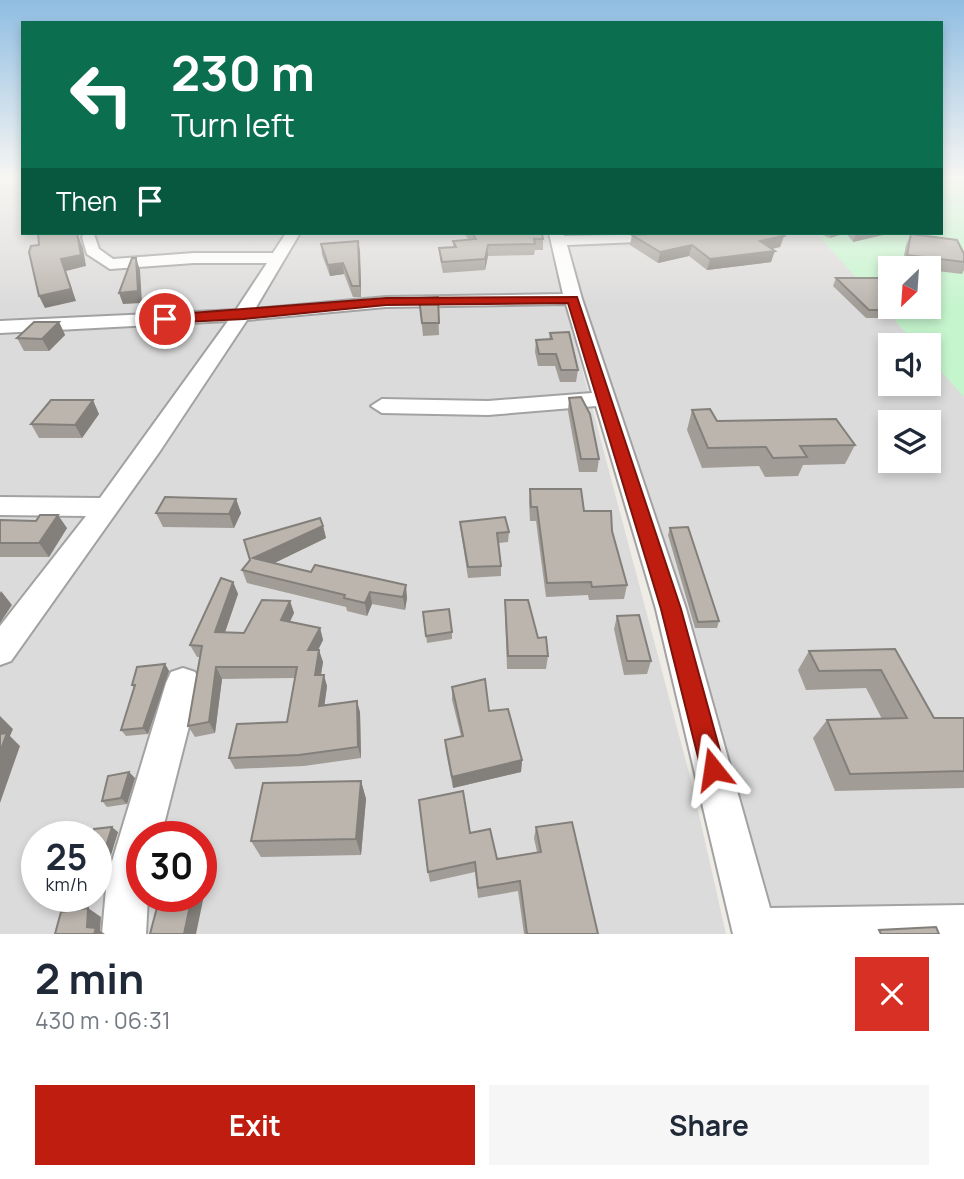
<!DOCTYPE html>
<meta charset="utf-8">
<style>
body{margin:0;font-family:Manrope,sans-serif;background:#f6f6f7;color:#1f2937;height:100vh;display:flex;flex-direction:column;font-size:26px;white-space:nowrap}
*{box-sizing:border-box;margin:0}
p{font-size:23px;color:#747a83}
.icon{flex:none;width:38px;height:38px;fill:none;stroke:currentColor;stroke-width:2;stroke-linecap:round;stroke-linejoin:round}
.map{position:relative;height:934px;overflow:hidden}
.drawer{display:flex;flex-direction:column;background:#fff;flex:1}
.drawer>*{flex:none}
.top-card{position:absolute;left:21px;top:21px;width:922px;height:214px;border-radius:0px;box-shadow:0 4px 10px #0003;background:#0b6e4f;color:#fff;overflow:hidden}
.needle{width:46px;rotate:205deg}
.controls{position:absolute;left:878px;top:256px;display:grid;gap:14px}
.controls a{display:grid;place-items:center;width:63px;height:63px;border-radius:0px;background:#fff;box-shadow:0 4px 10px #0003;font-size:35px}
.speed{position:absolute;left:21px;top:821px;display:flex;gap:14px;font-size:35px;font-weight:700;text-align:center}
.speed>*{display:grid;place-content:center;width:91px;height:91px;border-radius:50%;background:#fff;box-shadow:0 4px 10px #0003;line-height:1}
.speed small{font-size:18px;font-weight:400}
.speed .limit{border:10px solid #d22;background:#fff;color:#111}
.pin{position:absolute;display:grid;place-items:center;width:60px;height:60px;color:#fff;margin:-30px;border:4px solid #fff;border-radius:50%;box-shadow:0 2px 7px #0007}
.me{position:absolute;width:77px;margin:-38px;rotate:345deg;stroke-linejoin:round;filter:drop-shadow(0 0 5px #0008)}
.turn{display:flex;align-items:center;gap:24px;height:147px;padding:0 35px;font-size:32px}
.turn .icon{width:91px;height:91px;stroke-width:2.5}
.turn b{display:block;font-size:49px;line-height:60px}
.then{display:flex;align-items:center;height:66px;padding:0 35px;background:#0003;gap:14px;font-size:26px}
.round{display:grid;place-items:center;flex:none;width:74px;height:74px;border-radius:0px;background:#f6f6f7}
.head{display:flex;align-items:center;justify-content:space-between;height:119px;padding:0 35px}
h1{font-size:42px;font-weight:700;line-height:52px}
.primary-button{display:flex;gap:14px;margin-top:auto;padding:14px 35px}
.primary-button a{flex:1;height:80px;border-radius:0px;background:#be1d0f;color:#fff;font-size:28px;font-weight:700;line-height:80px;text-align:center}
.primary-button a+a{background:#f6f6f7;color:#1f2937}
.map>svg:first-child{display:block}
.residential{fill:#dcdbdb;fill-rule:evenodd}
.park{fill:#c5f5cd;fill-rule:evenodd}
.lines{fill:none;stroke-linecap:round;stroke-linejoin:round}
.minor-casing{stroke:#a2a2a2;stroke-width:4}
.minor{fill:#fff;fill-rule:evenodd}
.wall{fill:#a19c96}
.shaded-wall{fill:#837f7a}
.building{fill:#bbb5ae;stroke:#837f7a;stroke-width:2}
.route{fill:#be1d0f;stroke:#7c130a;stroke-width:2}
</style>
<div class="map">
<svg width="964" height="934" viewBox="0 0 964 934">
<rect width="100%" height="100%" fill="#eeece5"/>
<g class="residential">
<path d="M0,176H23V233H546L693,788L726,934H0ZM37,836H96V896H37ZM142,836H201V896H142Z"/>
<path d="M942,176H964V934H777L556,233H942ZM891,268H929V306H891ZM891,345H929V383H891ZM891,422H929V460H891Z"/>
</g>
<path class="park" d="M942,176H964V397L929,358V345H917L816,233H942ZM891,268H929V306H891Z"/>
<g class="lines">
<defs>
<g id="minor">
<path d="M286,233H300L255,309L386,297L563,294L549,233H563L564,236L667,234V240L662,241L567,245L582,299L686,609L770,908L964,905V934H733L656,609L596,406L488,415L382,413L371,406L382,399L488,401L592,393L566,304L386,307L247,320L160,451L11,661L0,665V626L86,516L0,515V497L100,498L228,321L0,333V321L236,310L267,263H194L110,269L87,254L82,237L84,234H94L99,249L113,259L194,253H273Z"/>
<path d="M183,668L195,672L200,683L161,836H142V896H148L146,934H102L107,878L166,683L171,672Z"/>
</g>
</defs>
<use href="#minor" class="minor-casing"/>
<use href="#minor" class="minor"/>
</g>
<g class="wall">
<path d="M464,233H542L543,239V250H535L534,255L488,256L485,270L443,273L440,259L439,248L453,247V241L469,240Z"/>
<path d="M818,233H846L830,238Z"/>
<path d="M846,233H891L853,242Z"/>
<path d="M911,234L964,254V270L962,274L929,270V268H913L902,266L906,245Z"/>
<path d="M632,235L784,236L780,247L772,249L771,262L707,270L689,256L658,263L630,245Z"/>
<path d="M321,244L360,251L361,297H353L344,274L330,276L322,255Z"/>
<path d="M836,278L891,279V306H909L907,310L889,309L886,318H866L833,286Z"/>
<path d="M438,297L439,335L423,336L419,298Z"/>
<path d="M59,322L65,335L49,351H24L17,338Z"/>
<path d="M550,333L578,370L576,382H560L555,366H538L535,352L536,340H549Z"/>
<path d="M569,398L599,459L597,472H579L568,411Z"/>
<path d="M692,410L717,421L855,445L845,464L803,465L798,476L765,477L759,466L702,468L687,430Z"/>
<path d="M99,414L82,438H39L31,424Z"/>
<path d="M530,489L584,511L612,531L627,585L624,599L589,600L588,595L546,597L536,521H530L529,502Z"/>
<path d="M236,499L241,513L234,528L163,527L156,513Z"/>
<path d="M0,520L36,521L67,528L49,557H0Z"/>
<path d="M460,522L509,532L508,542L499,543L501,566V576L468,578L461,532Z"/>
<path d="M323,526L326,538L274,563L407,598L405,610L372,604L367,616L347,611L346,607L247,583L242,570Z"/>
<path d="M670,528L719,621L717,628H695L668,535Z"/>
<path d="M233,582L238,594L225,632L244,633L290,601L294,613L290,621L320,628L323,640L318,650L323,662L321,675L327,686L324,705L360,712L361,758L304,766L235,769L229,758L287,722L295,678L222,679L215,733L195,737L188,726L200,657H197L190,645Z"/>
<path d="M505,600L538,638L548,656L546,669H507L505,614Z"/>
<path d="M423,612L452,632V639L427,643Z"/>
<path d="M617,616L651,661L647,674L624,675L614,629Z"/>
<path d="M895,649L934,718H964V788L835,791L813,738L827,720L882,719L866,688L806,690L798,670L809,651Z"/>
<path d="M165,664L169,671L148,734L126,736L121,730L134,688L132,685Z"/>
<path d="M452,687L489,711L522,760L521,772L453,788L446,752L445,740L461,736L452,700Z"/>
<path d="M135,778L127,804L107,807L102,801Z"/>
<path d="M361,781L366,799L361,855L261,857L251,841Z"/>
<path d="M536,827L598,934H524L518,891L478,898L475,872L430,882L428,872L470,833L497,859L537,852L534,838Z"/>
<path d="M118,832L109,861L96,863V836Z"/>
</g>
<g class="shaded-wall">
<path d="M77,233L83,248L86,266L66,271L76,301L45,308L39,296Z"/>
<path d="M832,233H846L830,238Z"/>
<path d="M860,233H891L853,242L856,234Z"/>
<path d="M784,236L780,247L757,252L760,241Z"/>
<path d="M358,241L360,251L361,297L360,286Z"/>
<path d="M488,245V256L485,270V259Z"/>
<path d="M692,245L689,256L658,263L660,252Z"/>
<path d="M775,251L771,262L707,270L710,259Z"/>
<path d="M136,258L140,270L142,303L123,304L119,293Z"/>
<path d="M343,263L344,274L330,276L328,265Z"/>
<path d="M59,322L65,335L49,351L42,339Z"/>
<path d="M93,400L99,414L82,438L75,425Z"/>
<path d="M236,499L241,513L234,528L229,514Z"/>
<path d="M58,515L67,528L49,557L39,543Z"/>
<path d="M323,526L326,538L258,571L253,558Z"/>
<path d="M233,582L238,594L221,644L215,632Z"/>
<path d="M406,585L407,598L405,610L403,597Z"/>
<path d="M1,591L12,605L0,623V593Z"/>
<path d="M370,592L372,604L367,616L365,603Z"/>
<path d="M290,601L294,613L285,632L281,620Z"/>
<path d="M320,628L323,640L312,662L308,650Z"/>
<path d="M319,650L323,662L319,686L315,675Z"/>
<path d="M165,664L169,671L148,734L143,728Z"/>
<path d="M216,667L222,679L215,733L209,722Z"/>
<path d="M324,675L327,686L323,717L319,706Z"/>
<path d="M357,701L360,712L361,758L358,747Z"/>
<path d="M0,716L13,729L10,736L20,746L0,803Z"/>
<path d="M522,760L521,772L453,788L452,777Z"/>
<path d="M129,772L135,778L127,804L121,798Z"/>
<path d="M361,781L366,799L361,855L356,839Z"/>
<path d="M112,827L118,832L109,861L103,856Z"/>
<path d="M201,875L207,881L196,934H184L192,896H201Z"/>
<path d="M88,908L101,917L100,931L105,934H94L87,927Z"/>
</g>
<g class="building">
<path d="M38,233H77L81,255L61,259L71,289L39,296L29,252L31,246L39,245Z"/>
<path d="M472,233H542L543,239H534L535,244L488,245L485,259L442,262L439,248L456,247L453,241L476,239Z"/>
<path d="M673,233H777L784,236L760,241L775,251L710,259L692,245L660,252L632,235Z"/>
<path d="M911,234L957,240L964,254V262L907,255Z"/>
<path d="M358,241L360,286H352L343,263L328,265L321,244Z"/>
<path d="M132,258H136L138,291L119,293Z"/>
<path d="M836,278H890L891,301H881L890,310H869Z"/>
<path d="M438,297L439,323H422L419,298Z"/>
<path d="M34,322H59L42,339L17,338Z"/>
<path d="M569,332L578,370H561L556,354H539L536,340L552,339L550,333Z"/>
<path d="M581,397L590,414L599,459H581L569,398Z"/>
<path d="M51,400H93L75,425L31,424Z"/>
<path d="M710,409L717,421L836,419L855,445L800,446L807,457L773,458L766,447L708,448L692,410Z"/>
<path d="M530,489H581L584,511H611L612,531L627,585L592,587L591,582L547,583L537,507H531Z"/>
<path d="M165,497L236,499L229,514L156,513Z"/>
<path d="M40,515H58L39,543H0V520L36,521Z"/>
<path d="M505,517L509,532L497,533L501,566L468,567L460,522Z"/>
<path d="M320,518L323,526L253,558L311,572L315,565L406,585L403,597L370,592L365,603L344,598L345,595L242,570L250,560L244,540Z"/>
<path d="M688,527L719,621L698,622L670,528Z"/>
<path d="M221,578L233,582L215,632L244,633L262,600L290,601L281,620L320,628L308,650H319L315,675H324L319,706L357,701L358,747L299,755L229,758L237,724L287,722L297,667H216L209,722L188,726L202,646L190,645Z"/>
<path d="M505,600H528L538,638L546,637L548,656H508Z"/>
<path d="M449,609L452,632L426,636L423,612Z"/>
<path d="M639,615L651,661H627L617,616Z"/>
<path d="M895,649L934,718H964V771L850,774L827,720L907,718L881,670L819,671L809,651Z"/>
<path d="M165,664L143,728L121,730L135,685H132L137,667Z"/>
<path d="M485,679L489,711L508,709L522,760L452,777L445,740L463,736L452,687Z"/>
<path d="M7,733L0,752V734Z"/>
<path d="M129,772L121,798L102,801L108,776Z"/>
<path d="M361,781L356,839L251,841L263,783Z"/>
<path d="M463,791L470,833L490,829L497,859L541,852L536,827L572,822L598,934H527L520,881L478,888L475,862L428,872L419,800Z"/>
<path d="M112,827L103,856L96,857V836H92L94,829Z"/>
<path d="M160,896H192L184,934H150Z"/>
<path d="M88,908L87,927L96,928L94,934H55L61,912Z"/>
<path d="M936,927L939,934H881L879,930Z"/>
</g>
<linearGradient id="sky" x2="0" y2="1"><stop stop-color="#8fbde2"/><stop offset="0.58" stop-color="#f7f6f3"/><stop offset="1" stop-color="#f7f6f3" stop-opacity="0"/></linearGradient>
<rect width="964" height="306" fill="url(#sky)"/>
<path class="route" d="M577,297L681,609L725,769L721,778L713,781L704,778L701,769L661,609L568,303L386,305L244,319L165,323L159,319L165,315L386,298Z"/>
</svg>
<div class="controls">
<a><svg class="needle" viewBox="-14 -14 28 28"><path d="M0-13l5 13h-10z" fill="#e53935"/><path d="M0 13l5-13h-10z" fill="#747a83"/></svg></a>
<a><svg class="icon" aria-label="sound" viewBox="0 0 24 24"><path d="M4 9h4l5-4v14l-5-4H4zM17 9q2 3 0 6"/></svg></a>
<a><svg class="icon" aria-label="layers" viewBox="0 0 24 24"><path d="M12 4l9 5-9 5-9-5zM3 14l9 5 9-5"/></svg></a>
</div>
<div class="speed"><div>25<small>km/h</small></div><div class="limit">30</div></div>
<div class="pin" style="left:165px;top:319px;background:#d93025"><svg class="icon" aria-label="arrive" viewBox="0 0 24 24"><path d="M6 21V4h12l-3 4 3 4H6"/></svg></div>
<svg class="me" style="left:713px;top:769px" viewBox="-20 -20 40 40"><path d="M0-17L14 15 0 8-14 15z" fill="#be1d0f" stroke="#fff" stroke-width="4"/></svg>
<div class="top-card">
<div class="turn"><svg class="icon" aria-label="left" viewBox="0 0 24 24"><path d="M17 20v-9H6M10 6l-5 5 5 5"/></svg><div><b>230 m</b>Turn left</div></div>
<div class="then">Then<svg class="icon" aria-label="arrive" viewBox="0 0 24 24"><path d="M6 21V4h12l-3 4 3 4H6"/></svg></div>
</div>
</div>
<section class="drawer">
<div class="head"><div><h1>2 min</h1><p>430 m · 06:31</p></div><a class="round" style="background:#d93025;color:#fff"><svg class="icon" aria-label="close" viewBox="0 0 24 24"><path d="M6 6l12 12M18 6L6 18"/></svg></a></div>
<div class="primary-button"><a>Exit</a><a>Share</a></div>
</section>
